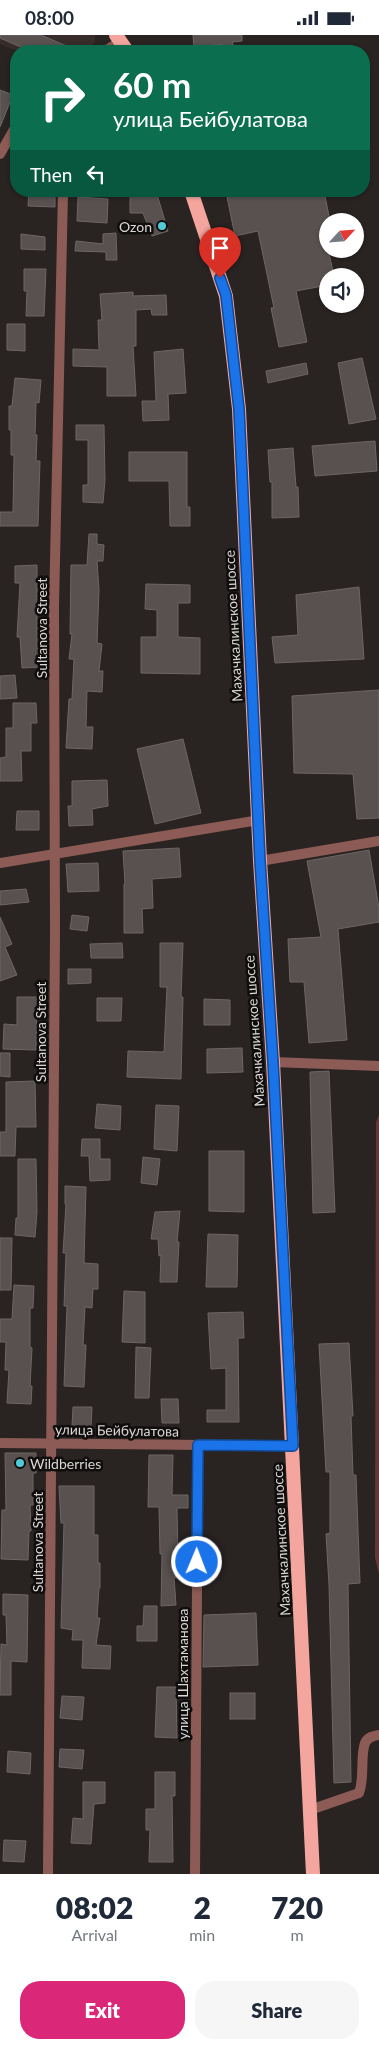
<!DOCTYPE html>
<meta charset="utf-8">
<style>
body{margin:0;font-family:Lato,sans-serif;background:#f6f6f7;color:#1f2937;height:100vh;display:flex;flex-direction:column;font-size:19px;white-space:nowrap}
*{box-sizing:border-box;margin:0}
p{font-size:16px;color:#747a83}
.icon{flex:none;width:28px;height:28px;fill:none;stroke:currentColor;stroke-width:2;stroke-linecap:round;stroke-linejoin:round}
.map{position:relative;height:1839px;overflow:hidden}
.side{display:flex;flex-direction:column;background:#fff;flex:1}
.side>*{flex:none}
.guide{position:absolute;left:10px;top:10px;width:360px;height:152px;border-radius:20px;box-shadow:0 1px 4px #0004;background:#0b6e4f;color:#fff;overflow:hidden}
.needle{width:32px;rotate:64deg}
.controls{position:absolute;left:319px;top:178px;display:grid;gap:10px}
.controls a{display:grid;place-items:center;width:45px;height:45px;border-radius:50%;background:#fff;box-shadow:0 1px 4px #0004;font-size:25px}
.pin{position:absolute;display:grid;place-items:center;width:42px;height:42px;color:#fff;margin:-51px -21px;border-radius:50% 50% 50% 0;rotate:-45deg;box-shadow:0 0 5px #0007}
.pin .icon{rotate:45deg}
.me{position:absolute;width:55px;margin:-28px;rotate:1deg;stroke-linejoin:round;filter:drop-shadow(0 0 4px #0008)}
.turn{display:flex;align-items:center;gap:18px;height:105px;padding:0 20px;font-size:22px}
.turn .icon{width:65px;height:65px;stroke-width:2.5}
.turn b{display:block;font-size:35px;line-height:42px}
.then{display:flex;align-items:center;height:48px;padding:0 20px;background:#0003;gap:10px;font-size:19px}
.eta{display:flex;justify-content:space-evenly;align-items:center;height:85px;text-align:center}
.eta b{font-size:30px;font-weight:800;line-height:35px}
.button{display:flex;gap:10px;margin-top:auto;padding:10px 20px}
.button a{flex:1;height:58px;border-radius:20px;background:#db2777;color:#fff;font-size:20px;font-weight:800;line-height:58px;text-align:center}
.button a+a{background:#f6f6f7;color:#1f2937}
.status{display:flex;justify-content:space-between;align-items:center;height:35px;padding:0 25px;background:#fff;direction:ltr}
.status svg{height:14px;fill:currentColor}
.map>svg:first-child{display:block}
.built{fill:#382c2a}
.green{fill:#673632}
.building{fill:#585150;stroke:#6d6665}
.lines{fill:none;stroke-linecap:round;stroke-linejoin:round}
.minor{stroke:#8d5b56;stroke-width:10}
.tertiary{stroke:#8d5b56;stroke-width:10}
.trunk{stroke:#f4a69e;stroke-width:14}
.route-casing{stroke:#114b97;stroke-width:12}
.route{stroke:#1a73e8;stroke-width:9}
.poi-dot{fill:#52cbd9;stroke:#100d0d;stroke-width:2}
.labels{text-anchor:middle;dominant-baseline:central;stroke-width:5;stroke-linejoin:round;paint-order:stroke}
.poi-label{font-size:14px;fill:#dbd7d6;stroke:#100d0d;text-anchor:end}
.street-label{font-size:14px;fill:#dbd7d6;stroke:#100d0d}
</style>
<div class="status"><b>08:00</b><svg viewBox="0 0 49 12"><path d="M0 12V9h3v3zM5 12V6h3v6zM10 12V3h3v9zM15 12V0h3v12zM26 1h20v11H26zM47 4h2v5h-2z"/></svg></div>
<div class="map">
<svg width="379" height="1839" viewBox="0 0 379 1839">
<rect width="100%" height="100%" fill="#292322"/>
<path class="built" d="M0,0H95V7L84,16H17L0,9Z"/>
<path class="green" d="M379,1080V1539L375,1523L376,1087Z"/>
<g class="building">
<path d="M0,0H41L78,16H30L0,3Z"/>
<path d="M193,0H242V6L232,7L236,16H226L223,9L194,13Z"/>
<path d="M0,55L13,60L0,92Z"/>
<path d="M29,156H55V172L28,171Z"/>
<path d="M140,156H156L168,196L152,201L143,178H130V161H142Z"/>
<path d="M256,156H324L330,186H328V214L334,241H328V250L296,256L307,307L279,312L271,273H274L258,196L235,201L227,162Z"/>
<path d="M78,162L108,164L107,188L77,186Z"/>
<path d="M116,198L117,225H106V217L75,216L76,206L103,209V199Z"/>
<path d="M21,199L45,202V215L21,214Z"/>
<path d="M24,234H46L44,281H26L27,256H24Z"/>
<path d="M133,257V261L166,260L167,280H152L151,274L136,275V311H133L136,361H107V332L73,331V314L99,315L98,285H102L100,259Z"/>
<path d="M7,289H25V316L7,315Z"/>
<path d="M183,314L186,358L168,359L169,385L143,386L142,366H156L154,317Z"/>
<path d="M362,323L376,384L349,389L338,328Z"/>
<path d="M306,328L308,339L268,348L266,336Z"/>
<path d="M15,343L41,345L39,368L36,367L35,400H37L36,426H40L38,491H0V477H13L14,420H11V395H9V371H12Z"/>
<path d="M76,390H104L105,445L103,468L83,467V450H88V405H76Z"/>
<path d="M375,406L377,436L315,441L312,411Z"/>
<path d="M293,413L296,452H298L299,482L272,483V447H270L268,415Z"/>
<path d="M129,417H187V472H190V491H170L169,446H129Z"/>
<path d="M89,499H97V509L104,510L103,526H97L99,555L97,608L102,609L99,636H103L102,657L87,656L86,692H93L92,714L66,713L69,664H72L74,624H69L72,599H70L71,530H87Z"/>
<path d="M37,530V612H38L40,632L22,633L20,602H17L20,548H15V531Z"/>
<path d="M146,549L190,550V568H178V602L200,603V639L141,638V602H157V575L145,574Z"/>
<path d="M359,552L364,624L275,628L272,602L298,600L296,560Z"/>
<path d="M15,640L17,663L0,664V641Z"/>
<path d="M379,655V783L357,784L353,739L294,738L292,661Z"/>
<path d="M13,668H36L37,688H31V716H21L22,746H0V723L6,722V693H13Z"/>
<path d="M183,704L201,778L155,789L137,714Z"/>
<path d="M107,745L108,771L92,774L93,790L69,791L68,771H72V746Z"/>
<path d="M17,776H39V795H16Z"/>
<path d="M179,813L181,842L152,844L153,873L142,874L143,898H124V849H125L123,816Z"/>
<path d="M369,815L379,873V887L338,894L347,1005L309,1008L304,947H290L288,904L321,902L307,826Z"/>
<path d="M98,828L99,856L68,857L66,829Z"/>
<path d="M26,854L29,867L0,870V856Z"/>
<path d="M72,880L89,882L87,896L70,894Z"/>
<path d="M0,882L12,909L5,912L17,940L0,946Z"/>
<path d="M122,908L123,923H91L90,909Z"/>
<path d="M160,908H183L181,962H183L181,1044L127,1042L128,1016L164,1017L167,952H160Z"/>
<path d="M68,934H91V948L68,949Z"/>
<path d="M17,962H37L36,1015L3,1014L4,989L17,990Z"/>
<path d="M97,963H122L121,986H97Z"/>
<path d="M204,964L230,965V990H204Z"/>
<path d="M242,1013L243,1037L207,1038V1014Z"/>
<path d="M0,1018H10V1042L0,1041Z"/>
<path d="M329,1036L335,1177L313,1178L310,1037Z"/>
<path d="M35,1046L36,1092H16L15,1121H0V1097H6V1047Z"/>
<path d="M97,1069L121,1071L120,1095L95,1093Z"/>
<path d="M156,1070L179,1071L177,1116L154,1114Z"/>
<path d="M82,1104H100V1124H110V1145L90,1146L89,1121H81Z"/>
<path d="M209,1116H244V1177L209,1176Z"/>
<path d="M143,1122L160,1124L157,1150L141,1148Z"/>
<path d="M18,1124H36L37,1177L35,1202L15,1200L16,1183H18Z"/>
<path d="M65,1151L86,1152L84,1228L98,1229V1254H93L92,1273L85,1272L83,1310H86L84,1352L64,1351L67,1271H64L66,1218H63L66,1169H65Z"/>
<path d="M180,1176L177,1207H179L177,1247H160L161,1220L159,1221L158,1204H151L155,1177Z"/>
<path d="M208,1199L238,1200L237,1252H206Z"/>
<path d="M0,1203H12L11,1255H0Z"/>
<path d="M14,1250L34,1251L33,1273H30V1312L32,1313L30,1351H32L31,1369L7,1368L9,1335H5L6,1307H0V1284H12Z"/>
<path d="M124,1256L145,1257V1308L122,1307Z"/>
<path d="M243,1277L244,1303H238L239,1387H207V1375H226V1333L211,1334L208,1278Z"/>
<path d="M349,1308L353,1381H351L353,1440H356L360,1548L348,1549L351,1747L334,1748L329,1550L326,1499L330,1498V1437H326L319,1309Z"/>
<path d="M136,1312L151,1313L149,1363H135Z"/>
<path d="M161,1364H178L179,1388H162Z"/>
<path d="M73,1372H92L91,1392L72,1391Z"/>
<path d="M5,1418H36V1438H33V1470H30L31,1496H29L28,1525L1,1524L2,1475H6Z"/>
<path d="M149,1420H173L172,1460H188V1473H177L178,1522L177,1543L174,1542L176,1570L161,1571L162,1519H160L159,1472H148Z"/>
<path d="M59,1451H94V1500H98V1528H100V1553H99L97,1583H100L96,1610L111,1611L110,1634L82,1633L83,1605H72L73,1595L61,1593L64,1488H61Z"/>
<path d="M3,1559L28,1560L27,1627L11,1626V1660H0L1,1609L7,1610L6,1580H3Z"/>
<path d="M144,1571H157V1606H137V1591H143Z"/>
<path d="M256,1578L258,1630L203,1632L204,1580Z"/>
<path d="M157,1652H176L177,1703L155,1702Z"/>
<rect x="230" y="1658" width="25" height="26"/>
<path d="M62,1661L84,1662L82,1685L60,1683Z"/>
<path d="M60,1714L84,1715L82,1734L59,1732Z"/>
<path d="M8,1716L31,1718L30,1739L7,1737Z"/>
<path d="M155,1737H175V1761H172L173,1827H149L150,1795H146V1774H155Z"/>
<path d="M83,1747H105V1768L94,1769L91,1809L71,1808L73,1783L83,1784Z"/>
<path d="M4,1805L26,1806L24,1827L3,1826Z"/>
</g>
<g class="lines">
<g class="minor">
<path d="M105,16L121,6"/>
<path d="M0,119L16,91"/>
<path d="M0,828L259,785"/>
<path d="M273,1027L379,1031"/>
<path d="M0,1408L293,1411"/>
<path d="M310,1775L359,1758C365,1742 360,1721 365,1708C368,1702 373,1701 379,1700"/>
<path d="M48,1839L55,897L54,572L63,156"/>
<path d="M195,1839L198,1410"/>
</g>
<path class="tertiary" d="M260,826L379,806"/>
<g class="trunk">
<path d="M116,0L127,16"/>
<path d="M191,156L226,261L239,374L260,826L273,1027L313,1839"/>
</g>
</g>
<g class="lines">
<defs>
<path id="route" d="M197,1527L198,1410L293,1411L273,1027L260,826L239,374L226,260L220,243"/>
</defs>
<use href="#route" class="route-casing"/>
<use href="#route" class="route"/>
</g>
<g class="poi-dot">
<circle cx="162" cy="191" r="5"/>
<circle cx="20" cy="1428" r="5"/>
</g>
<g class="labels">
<g class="poi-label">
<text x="152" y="191">Ozon</text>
<text x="30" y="1428" text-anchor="start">Wildberries</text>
</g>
<g class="street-label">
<text transform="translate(233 591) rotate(-93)">Махачкалинское шоссе</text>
<text transform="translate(41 593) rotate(-90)">Sultanova Street</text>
<text transform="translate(254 996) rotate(-94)">Махачкалинское шоссе</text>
<text transform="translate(40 997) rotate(-90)">Sultanova Street</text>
<text transform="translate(117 1395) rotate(1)">улица Бейбулатова</text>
<text transform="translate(281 1505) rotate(-93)">Махачкалинское шоссе</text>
<text transform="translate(37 1507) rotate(-90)">Sultanova Street</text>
<text transform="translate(182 1639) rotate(-90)">улица Шахтаманова</text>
</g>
</g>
</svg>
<div class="controls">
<a><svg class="needle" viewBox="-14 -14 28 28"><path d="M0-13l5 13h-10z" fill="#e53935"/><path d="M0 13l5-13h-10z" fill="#747a83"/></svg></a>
<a><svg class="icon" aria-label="sound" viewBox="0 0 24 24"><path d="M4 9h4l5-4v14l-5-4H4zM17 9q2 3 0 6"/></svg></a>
</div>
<div class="pin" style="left:220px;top:243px;background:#d93025"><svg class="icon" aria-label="arrive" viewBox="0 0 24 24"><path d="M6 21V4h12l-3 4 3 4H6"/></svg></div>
<svg class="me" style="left:197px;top:1527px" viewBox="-20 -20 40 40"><circle r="17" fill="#1a73e8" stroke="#fff" stroke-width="3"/><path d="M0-11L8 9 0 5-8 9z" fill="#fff"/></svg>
<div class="guide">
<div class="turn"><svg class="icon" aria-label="right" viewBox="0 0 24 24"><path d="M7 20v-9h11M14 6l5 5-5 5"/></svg><div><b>60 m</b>улица Бейбулатова</div></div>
<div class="then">Then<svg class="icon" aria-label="left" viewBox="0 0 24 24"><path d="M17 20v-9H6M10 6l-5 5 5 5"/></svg></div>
</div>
</div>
<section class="side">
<div class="eta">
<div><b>08:02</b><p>Arrival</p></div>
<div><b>2</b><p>min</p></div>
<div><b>720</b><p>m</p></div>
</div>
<div class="button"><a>Exit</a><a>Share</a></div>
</section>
